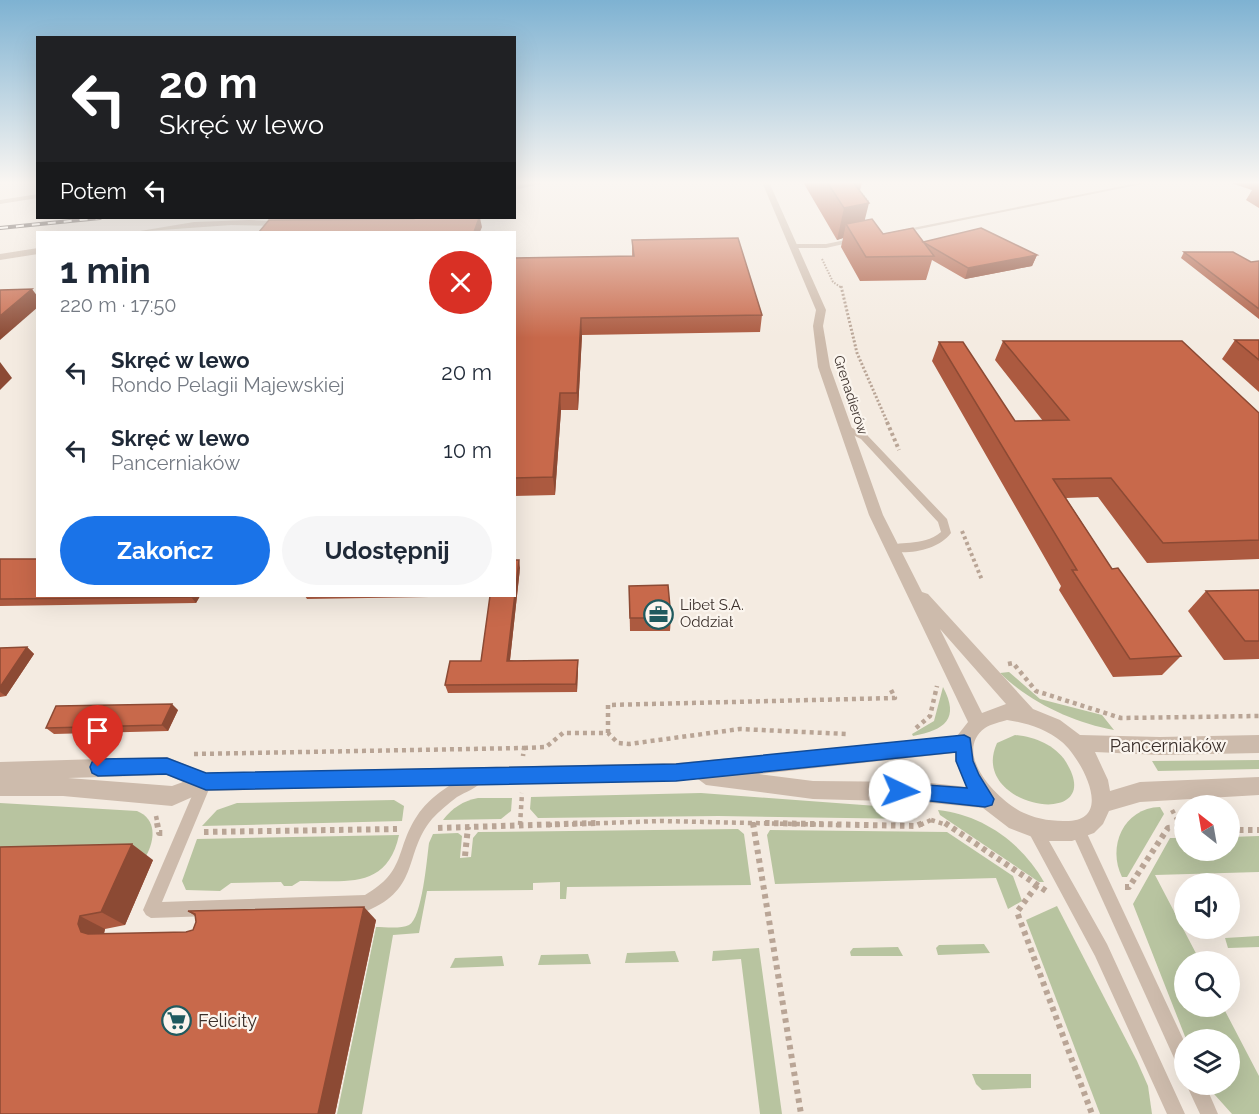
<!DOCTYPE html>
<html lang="pl">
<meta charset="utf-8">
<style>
body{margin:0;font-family:Raleway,sans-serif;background:#f6f6f7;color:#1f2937;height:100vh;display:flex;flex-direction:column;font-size:22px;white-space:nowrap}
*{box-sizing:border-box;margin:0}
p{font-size:20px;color:#747a83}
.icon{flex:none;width:33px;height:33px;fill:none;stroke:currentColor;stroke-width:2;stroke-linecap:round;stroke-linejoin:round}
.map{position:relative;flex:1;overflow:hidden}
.details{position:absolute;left:36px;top:231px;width:480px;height:366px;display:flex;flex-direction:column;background:#fff;border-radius:0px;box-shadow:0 6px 24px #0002}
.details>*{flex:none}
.hud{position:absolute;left:36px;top:36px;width:480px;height:183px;border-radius:0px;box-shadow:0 6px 24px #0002;background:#202124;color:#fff;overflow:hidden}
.needle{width:39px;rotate:329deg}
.controls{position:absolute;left:1174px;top:795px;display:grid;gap:12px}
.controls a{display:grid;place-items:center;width:66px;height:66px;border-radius:50%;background:#fff;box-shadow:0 6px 24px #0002;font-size:30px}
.pin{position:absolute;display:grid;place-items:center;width:51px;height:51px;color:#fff;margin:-62px -26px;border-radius:50% 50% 50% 0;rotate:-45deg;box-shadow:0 0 6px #0007}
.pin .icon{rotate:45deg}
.me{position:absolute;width:66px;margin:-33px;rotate:93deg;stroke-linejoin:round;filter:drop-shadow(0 0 4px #0008)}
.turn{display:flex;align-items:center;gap:21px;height:126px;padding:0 24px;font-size:27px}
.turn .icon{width:78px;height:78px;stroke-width:2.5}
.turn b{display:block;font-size:42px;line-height:51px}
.then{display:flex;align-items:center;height:57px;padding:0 24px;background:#0003;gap:12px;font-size:22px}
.round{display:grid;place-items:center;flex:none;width:63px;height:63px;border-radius:32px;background:#f6f6f7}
.head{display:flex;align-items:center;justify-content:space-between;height:102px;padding:0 24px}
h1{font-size:36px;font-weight:700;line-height:45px}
.button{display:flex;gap:12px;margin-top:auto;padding:12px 24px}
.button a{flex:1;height:69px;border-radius:36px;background:#1a73e8;color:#fff;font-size:24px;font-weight:700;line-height:69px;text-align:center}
.button a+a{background:#f6f6f7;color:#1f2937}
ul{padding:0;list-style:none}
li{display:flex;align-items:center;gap:18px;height:78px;padding:0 24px}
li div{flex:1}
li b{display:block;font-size:22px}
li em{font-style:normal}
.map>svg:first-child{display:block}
.green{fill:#b8c4a0}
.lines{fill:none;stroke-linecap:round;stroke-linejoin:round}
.path-far4{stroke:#b9a596;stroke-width:2;stroke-dasharray:1.5 1.5;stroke-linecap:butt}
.path-far3{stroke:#b9a596;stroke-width:3;stroke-dasharray:2 2;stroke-linecap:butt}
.path-far2{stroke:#b9a596;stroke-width:4;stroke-dasharray:3 3;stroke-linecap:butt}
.path-far1{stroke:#b9a596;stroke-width:4.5;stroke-dasharray:4 4;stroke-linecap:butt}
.path{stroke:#b9a596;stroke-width:6;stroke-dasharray:4.5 4.5;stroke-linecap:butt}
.lane{fill:#cdbbac;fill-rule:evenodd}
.street{fill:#cdbbac;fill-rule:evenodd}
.rail-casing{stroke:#3b302b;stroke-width:4}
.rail{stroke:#fbf5ee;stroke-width:2;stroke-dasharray:8;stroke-linecap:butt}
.wall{fill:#ac5a40}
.shaded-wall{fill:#8c4a34}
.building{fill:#c8694b;stroke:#8c4a34;stroke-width:1.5}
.route{fill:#1a73e8;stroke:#114b97;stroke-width:1.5}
.labels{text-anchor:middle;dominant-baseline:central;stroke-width:4.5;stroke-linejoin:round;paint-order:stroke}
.far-street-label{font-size:14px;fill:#3b302b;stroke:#fbf5ee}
.poi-label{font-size:15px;fill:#3b302b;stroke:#fbf5ee;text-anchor:start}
.near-street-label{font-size:18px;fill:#3b302b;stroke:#fbf5ee}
.near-poi-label{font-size:18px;fill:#3b302b;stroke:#fbf5ee;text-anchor:start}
</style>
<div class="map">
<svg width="1259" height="1114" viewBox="0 0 1259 1114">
<rect width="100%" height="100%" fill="#f4ebe1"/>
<g class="green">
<path d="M1009,672L1040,699L1102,715L1114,730C1074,723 1029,702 1000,673Z"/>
<path d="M943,687C960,719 945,730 913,736L912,734L934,721Z"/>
<path d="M1015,735C1035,737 1055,745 1066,762C1109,832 967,808 997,743Z"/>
<path d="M1259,760V769L1158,771L1152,761Z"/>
<path d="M701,793L917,809L919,815L914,819L718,816L538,818L530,809L531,797Z"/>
<path d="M478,798H512L511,811L501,819L443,820C452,808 463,801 478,798Z"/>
<path d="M394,800L404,806L402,821L202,826L217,810L237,803Z"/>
<path d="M0,803L137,811C157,819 155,840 146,856L0,858Z"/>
<path d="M1160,807L1164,814L1127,877H1122C1107,847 1123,808 1160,807Z"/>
<path d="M938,810C983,815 1022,843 1044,882H1039L940,815Z"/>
<path d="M738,829L744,834L751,885L567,887L566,899H560V882L533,883V890L427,891L419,933L393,935L362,1114H337L376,927C385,927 401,929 409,925C422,919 427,858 429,843L433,834L458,833L462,836L460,858L471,857L473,838L478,832Z"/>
<path d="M770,830L947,832L1013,876L1022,901L1008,909L996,878L775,884L767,835Z"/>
<path d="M399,835C387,891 344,880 300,881L292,886H284L281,882L231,883L220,891L186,890L182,881L197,839Z"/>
<path d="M1259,836V872L1155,875L1200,961L1185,962V1006L1223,1007L1259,1076V1114H1232L1206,1085L1230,1084V1040L1186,1039L1133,904L1170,838H1185V850H1230V837Z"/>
<path d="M1057,906L1137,1061L1148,1086L1152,1114H1100L1026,920Z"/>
<path d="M1259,936V947L1228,948L1225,938Z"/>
<path d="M984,944L990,953L938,955L936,948L939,945Z"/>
<path d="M898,947L903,956H851L850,952L853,948Z"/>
<path d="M759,948L782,1114H760L741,959L712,961L713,951Z"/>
<path d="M675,951L679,962L625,963L627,953Z"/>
<path d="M588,954L591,964L538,965L541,955Z"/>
<path d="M502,956L504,966L450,968L455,958Z"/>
<path d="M972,1074H1031V1088L982,1090L976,1084Z"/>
</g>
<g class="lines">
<g class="path-far4">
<path d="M852,182L868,201L865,203"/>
<path d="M822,259L833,282L842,288"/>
</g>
<path class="path-far3" d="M841,286L857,353L888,424"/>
<g class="path-far2">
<path d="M887,422L899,450"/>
<path d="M962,531L982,580"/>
</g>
<g class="path-far1">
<path d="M1008,664L1013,663L1036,691L1121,718L1259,716"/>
<path d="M916,728L930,716L937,686"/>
<path d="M608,733V705L895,698L891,690"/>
<path d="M524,748L546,747L563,733H608L618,743L629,744L740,729L847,734"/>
<path d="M194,754L524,748L523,756"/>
<path d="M1172,810L1180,825"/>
<path d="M156,816L158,825"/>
<path d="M931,820L947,825"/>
<path d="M753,822V825"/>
<path d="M520,825L522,793"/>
<path d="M548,825L661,821L841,825"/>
<path d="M920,825L931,820"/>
</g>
<g class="path">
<path d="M157,823L159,833H164"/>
<path d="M753,823L801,1114"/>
<path d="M765,823L916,826L923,823"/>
<path d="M945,823L1046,891"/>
<path d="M438,828L596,823"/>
<path d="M1230,830H1259"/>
<path d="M204,832L397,829"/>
<path d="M465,856L468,827"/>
<path d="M1037,885L1017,912L1092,1114"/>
<path d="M1125,887H1129L1168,828L1181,827L1179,823"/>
</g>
<g class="lane">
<path d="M1143,182H1152L870,239L867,237Z"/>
<path d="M38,194V198L0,204V200Z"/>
<path d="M855,238L858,240L857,241L826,248H793L790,246L793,244H826Z"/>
<path d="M846,425L867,435L947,519L951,533C938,550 909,555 888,551L887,548C896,539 922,548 941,532L938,522L861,439L843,430L842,428Z"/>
<path d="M476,773L481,774L483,779C479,788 465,792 457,797C448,804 439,811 432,819C403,854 421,888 367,911L151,918L146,915L143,910L200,777L205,775L210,777L212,782L162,902L365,895C407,871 395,849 417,816C430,796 454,781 476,773Z"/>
<path d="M1035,823L1040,825L1107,944L1185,1114H1167L1095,956L1030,835L1028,830L1030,825Z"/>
<path d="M1078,823L1083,825L1185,1043V1072L1179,1069L1073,835L1071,830L1073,825Z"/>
<path d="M1186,1084H1205L1218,1114H1200Z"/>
</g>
<g class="street">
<path d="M536,182H549L514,190V186Z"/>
<path d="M762,182H769L826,310L823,326L830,367L883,515L922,592L928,594L1033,709L1060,720L1080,735L1160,737L1259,735V753L1160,755L1095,752L1108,780L1110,791L1140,782L1259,777V795L1140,802L1109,811L1103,824L1094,833L1072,841H1043L1009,828L983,808L922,802L813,799L706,785L698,779L206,791L172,806L63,796H0V762L167,757L206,773L677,763L941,739L957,736L968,722L869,515L818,367L813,326L816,310ZM940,629L1006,704L982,713ZM1007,720C1027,723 1046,729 1062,742C1080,757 1115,819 1069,821C1053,821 1039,820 1024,813C999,802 951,753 985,728C991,724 1001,722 1007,720ZM955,753V760L967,787L922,782L813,781L759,774ZM167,775L183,782L172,786L68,778Z"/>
<path d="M387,218H402L371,225L367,223Z"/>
<path d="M249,220L287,222L291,224L287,226L231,225L134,232L194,222Z"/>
<path d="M38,248V254L0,260V254Z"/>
</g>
<defs>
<path id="rail" d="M0,228L100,218"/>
</defs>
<use href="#rail" class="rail-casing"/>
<use href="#rail" class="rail"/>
</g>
<g class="wall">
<path d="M803,182H862L860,191L865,220L883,234L923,242L1037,255L1032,266L965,279L932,260L926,280L860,281L841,247L843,238L837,240Z"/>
<path d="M1228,182H1259V208L1246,200L1252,190Z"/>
<path d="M632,240L762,315L760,332L582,335L578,410H561L555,495L514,496V258L632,256Z"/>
<path d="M1184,252L1251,262L1259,261V319L1181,258Z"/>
<path d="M1235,340H1259V392L1222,359Z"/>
<path d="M1003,341L1259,413V559L1147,563L1098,497L1066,498L1112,569L1181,656L1162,675L1113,677L1059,590L1061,586L932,361L939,342L1015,421H1043L995,360Z"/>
<path d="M0,559L200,596L196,603L0,606Z"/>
<path d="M520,568L510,660L578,668L577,692L448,693L445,685L481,661L490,596L307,599L305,596H514Z"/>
<path d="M629,586L671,618L670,631H630Z"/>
<path d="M1259,590V659L1224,660L1188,611L1206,591Z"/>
<path d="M27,647L34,654L6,696L0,697V648Z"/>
<path d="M178,710L168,731L54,734L46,728Z"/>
<path d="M0,847L153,860L125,925L105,929L104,934L186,932L193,930L196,922L195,916L188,911L376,920L335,1114H0Z"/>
</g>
<g class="shaded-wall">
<path d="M869,203L861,235L846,224L843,238L837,240L844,208Z"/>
<path d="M479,218H480L482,227L480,232H474Z"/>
<path d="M1037,255L1032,266L965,279L968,268Z"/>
<path d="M32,289L38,297V307L0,340V316Z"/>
<path d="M581,318L582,335L578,410L577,393Z"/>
<path d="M0,362L12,378L0,390Z"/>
<path d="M560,393L561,410L555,495L553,477Z"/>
<path d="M519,560L520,568L509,669L507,661Z"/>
<path d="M192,596H200L196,603L191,597Z"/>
<path d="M27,647L34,654L6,696L0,692V687Z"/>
<path d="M578,660V668L577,692L576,684Z"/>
<path d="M172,704L178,710L168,731L162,725Z"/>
<path d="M132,844L153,860L125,925L101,912Z"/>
<path d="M364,907L376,920L335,1114H318Z"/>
<path d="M80,916L105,929L103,937L106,944L81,932L78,924Z"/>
</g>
<g class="building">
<path d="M827,182H853L869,203L844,208Z"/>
<path d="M415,218H479L474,232H259L269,220L414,219Z"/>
<path d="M872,219L883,234L913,228L934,256L866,257L846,224Z"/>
<path d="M981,228L1037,255L968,268L923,242Z"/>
<path d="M738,238L762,315L581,318L577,393H560L553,477L514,478V258L634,256L632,240Z"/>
<path d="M1184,252H1233L1251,262L1259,261V309Z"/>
<path d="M32,289L0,316V290Z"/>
<path d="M1235,340H1259V360Z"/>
<path d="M1003,341H1182L1259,413V540L1163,543L1111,478L1053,479L1112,569L1118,568L1181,656L1130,659L1072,570H1077L939,342H963L1015,421L1069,420Z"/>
<path d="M0,559H38V596H192L191,597L0,599Z"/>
<path d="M514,560H519L507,661L578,660L576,684L445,685L450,661H481L490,596H514Z"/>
<path d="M668,585L671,618H630L629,586Z"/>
<path d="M1259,590V641H1245L1206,591Z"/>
<path d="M27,647L0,687V648Z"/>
<path d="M172,704L162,725L46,728L56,706Z"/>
<path d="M132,844L101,912L80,916L78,924L81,932L88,934L186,932L193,930L196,922L195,914L188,911L364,907L318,1114H0V847Z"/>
</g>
<linearGradient id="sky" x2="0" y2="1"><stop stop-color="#7eb2d2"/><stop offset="0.54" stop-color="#faf6f2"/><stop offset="1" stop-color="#faf6f2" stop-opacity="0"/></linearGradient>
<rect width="1259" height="338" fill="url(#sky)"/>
<path class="route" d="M964,735L970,738L973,761L979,775L994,799L992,805L985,807L894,797L891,791L894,785L900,783L967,788L956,761V752L676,781L206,790L166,774L98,776L92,773L90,767L92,762L98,759L167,758L206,773L676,764Z"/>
<defs>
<symbol id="office-ring" viewBox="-11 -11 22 22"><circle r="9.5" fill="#fbf5ee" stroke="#1f5a5e" stroke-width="1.5"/><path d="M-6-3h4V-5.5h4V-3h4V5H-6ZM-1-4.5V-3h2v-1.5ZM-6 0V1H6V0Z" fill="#1f5a5e"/></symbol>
<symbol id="supermarket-ring" viewBox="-11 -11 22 22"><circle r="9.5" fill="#fbf5ee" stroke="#1f5a5e" stroke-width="1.5"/><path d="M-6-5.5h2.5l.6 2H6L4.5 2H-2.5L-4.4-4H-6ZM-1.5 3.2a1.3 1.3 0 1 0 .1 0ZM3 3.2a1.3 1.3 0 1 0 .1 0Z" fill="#1f5a5e"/></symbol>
</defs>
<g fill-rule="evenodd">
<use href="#office-ring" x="642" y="598" width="33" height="33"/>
<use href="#supermarket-ring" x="160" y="1004" width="33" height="33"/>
</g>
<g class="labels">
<g class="far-street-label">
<text transform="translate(851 395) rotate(72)">Grenadierów</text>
</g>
<g class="poi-label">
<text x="680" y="605">Libet S.A.<tspan x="680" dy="17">Oddział</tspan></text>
</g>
<g class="near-street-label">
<text x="1168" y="745">Pancerniaków</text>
</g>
<g class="near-poi-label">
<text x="198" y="1020">Felicity</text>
</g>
</g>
</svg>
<div class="controls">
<a><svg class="needle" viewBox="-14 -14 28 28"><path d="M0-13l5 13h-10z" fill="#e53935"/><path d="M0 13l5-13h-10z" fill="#747a83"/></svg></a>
<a><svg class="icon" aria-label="sound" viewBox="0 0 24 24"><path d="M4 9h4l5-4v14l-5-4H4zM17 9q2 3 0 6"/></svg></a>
<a><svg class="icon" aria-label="search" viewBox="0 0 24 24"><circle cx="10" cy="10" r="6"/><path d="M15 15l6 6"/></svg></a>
<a><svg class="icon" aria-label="layers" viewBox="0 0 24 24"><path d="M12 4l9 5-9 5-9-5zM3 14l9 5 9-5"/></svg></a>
</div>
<div class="pin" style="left:98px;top:767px;background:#d93025"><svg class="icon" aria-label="arrive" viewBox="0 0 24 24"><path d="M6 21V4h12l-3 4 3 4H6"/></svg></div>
<svg class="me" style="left:900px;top:791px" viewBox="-20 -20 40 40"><circle r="19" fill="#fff"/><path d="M0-13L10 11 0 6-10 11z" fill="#1a73e8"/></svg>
<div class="hud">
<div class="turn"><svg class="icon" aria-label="left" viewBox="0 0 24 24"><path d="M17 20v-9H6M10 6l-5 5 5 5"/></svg><div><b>20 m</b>Skręć w lewo</div></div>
<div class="then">Potem<svg class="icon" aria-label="left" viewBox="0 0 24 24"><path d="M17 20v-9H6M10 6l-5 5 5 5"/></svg></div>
</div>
<section class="details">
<div class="head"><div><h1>1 min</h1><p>220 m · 17:50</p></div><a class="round" style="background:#d93025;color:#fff"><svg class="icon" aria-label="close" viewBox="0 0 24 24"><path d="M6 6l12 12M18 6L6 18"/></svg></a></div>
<ul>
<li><svg class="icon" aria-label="left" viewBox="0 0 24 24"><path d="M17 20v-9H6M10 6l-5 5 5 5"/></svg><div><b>Skręć w lewo</b><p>Rondo Pelagii Majewskiej</p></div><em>20 m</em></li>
<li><svg class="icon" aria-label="left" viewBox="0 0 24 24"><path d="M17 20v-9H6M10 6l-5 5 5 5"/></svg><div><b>Skręć w lewo</b><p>Pancerniaków</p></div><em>10 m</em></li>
</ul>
<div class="button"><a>Zakończ</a><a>Udostępnij</a></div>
</section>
</div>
